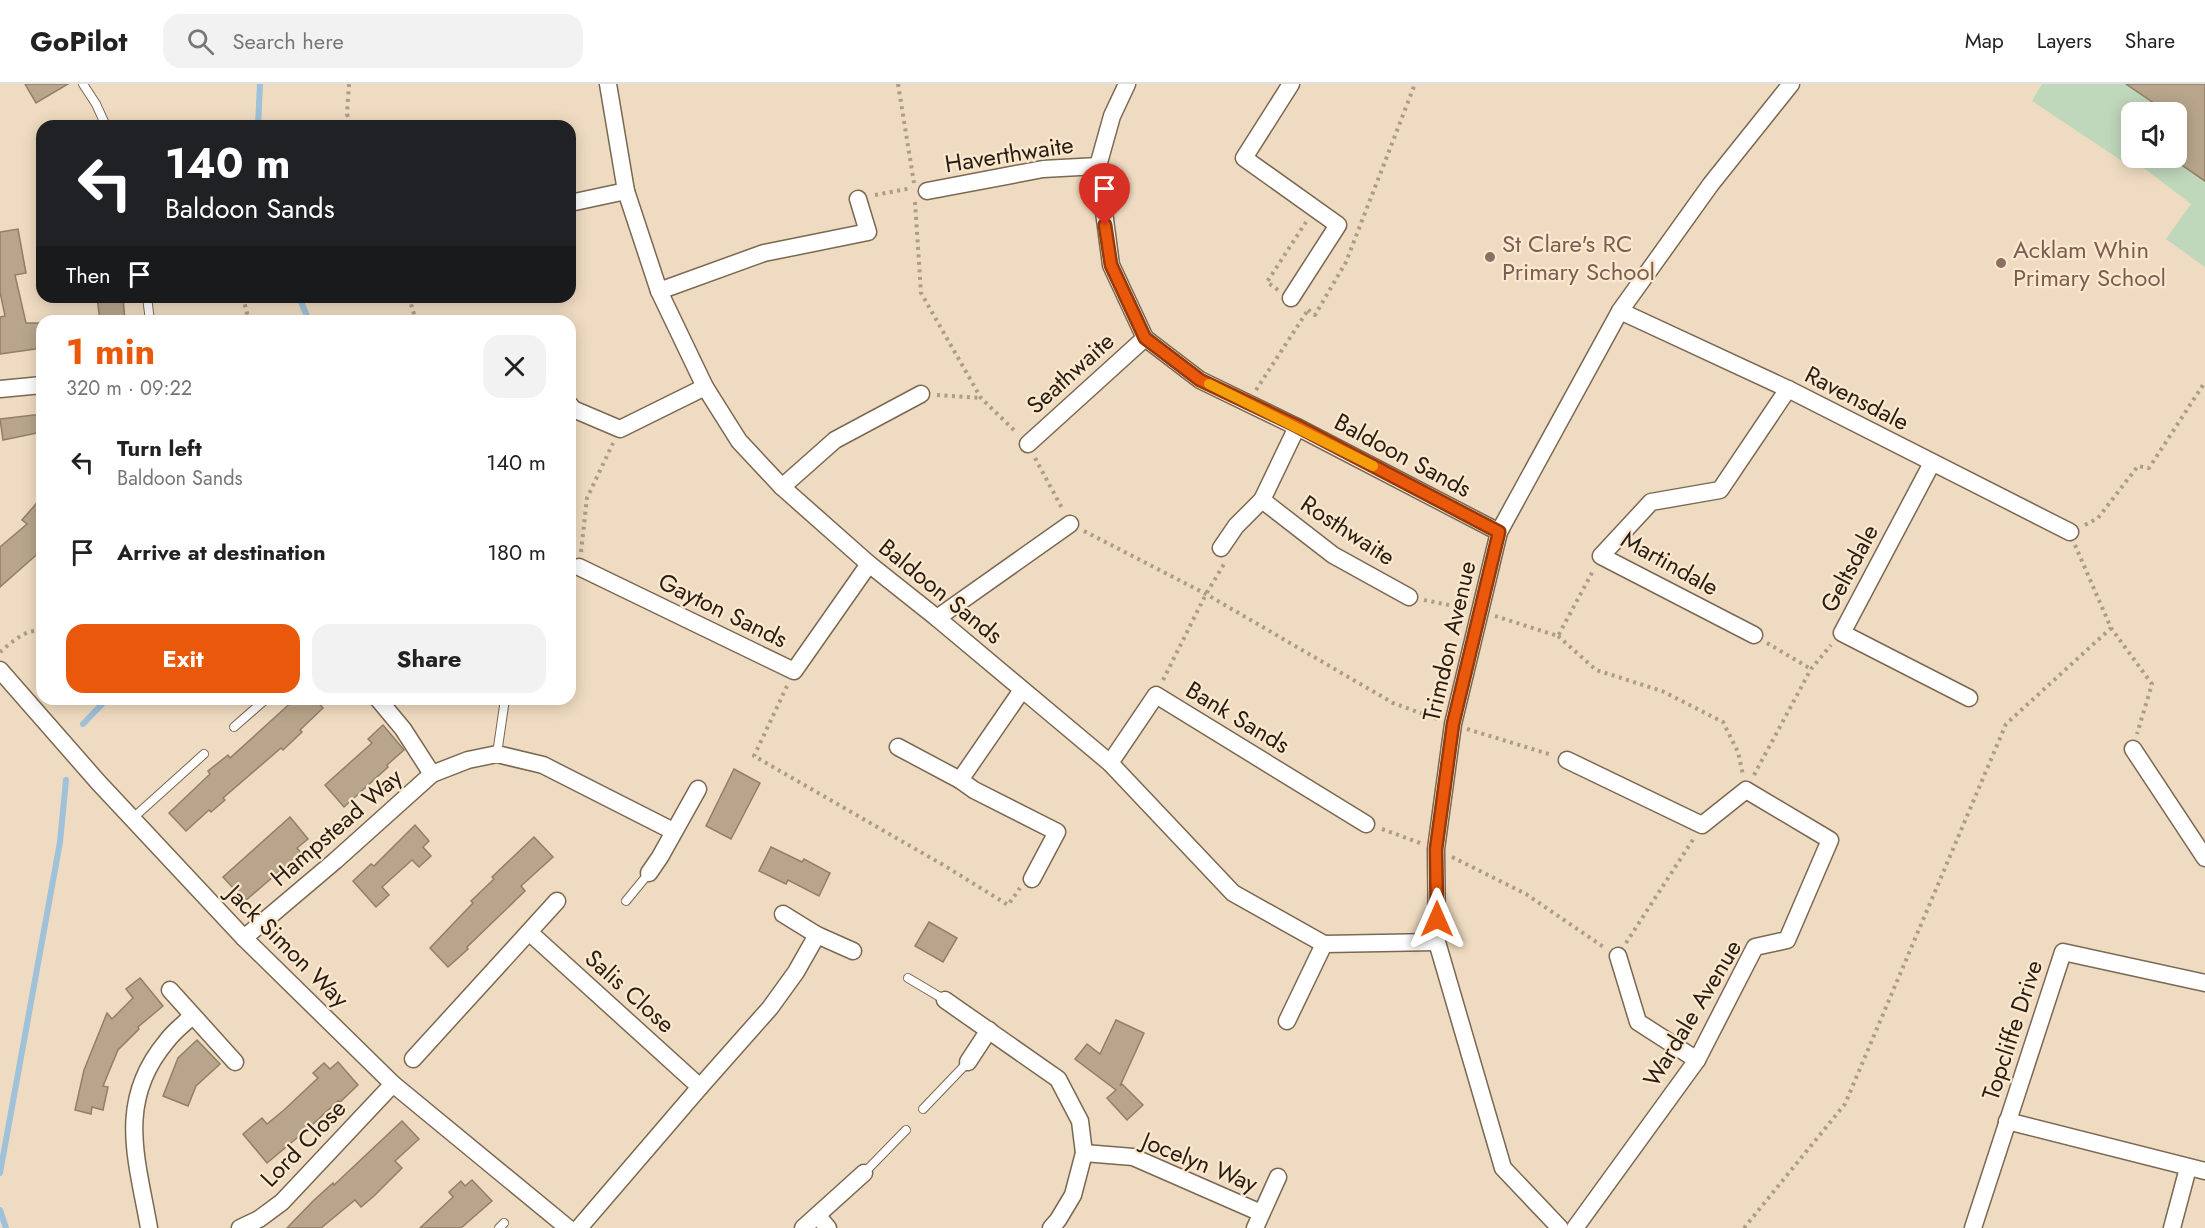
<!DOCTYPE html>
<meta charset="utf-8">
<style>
body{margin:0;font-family:Jost,sans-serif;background:#f2f2f2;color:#222;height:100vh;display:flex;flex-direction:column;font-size:22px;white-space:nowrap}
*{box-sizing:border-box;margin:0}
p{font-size:20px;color:#767676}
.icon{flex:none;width:33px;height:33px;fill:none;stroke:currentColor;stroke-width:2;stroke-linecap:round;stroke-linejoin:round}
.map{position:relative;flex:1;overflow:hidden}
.panel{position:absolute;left:36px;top:231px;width:540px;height:390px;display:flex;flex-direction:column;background:#fff;border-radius:18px;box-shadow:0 3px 15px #0003}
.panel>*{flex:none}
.top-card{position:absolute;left:36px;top:36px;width:540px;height:183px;border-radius:18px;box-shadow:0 3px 15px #0003;background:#202124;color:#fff;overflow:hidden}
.fabs{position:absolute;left:2121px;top:18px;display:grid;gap:12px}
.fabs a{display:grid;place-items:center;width:66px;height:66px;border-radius:12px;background:#fff;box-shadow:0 3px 15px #0003;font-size:30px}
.pin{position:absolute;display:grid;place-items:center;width:51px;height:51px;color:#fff;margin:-62px -26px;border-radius:50% 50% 50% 0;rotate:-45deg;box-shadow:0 0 6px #0007}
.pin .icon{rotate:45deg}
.me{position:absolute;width:66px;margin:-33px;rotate:0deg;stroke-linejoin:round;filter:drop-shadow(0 0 4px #0008)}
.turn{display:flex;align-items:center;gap:21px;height:126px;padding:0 30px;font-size:27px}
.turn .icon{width:78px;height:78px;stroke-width:2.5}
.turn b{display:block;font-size:42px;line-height:51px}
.then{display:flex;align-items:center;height:57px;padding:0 30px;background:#0003;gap:12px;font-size:22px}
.round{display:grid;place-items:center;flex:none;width:63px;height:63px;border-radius:18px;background:#f2f2f2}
.headline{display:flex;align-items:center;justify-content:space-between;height:102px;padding:0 30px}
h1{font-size:36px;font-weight:700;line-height:45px;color:#ea580c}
.action{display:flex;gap:12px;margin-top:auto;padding:12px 30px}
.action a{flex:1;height:69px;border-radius:18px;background:#ea580c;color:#fff;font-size:24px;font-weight:700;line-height:69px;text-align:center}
.action a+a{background:#f2f2f2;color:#222}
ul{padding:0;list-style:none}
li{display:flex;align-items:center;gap:18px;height:90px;padding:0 30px}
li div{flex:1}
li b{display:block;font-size:22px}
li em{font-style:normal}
header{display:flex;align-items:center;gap:36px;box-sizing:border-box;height:84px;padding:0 30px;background:#fff;border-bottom:2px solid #e0e0e0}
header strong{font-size:28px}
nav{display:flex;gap:33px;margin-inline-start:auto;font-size:21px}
.search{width:420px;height:54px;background:#f2f2f2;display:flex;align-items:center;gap:15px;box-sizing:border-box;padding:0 21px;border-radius:18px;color:#767676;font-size:22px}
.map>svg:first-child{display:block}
.green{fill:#bfd7bb}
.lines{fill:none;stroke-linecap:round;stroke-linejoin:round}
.stream{stroke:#9fc1d9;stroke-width:6}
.building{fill:#b8a58c;stroke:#927f67;stroke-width:1.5}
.service-casing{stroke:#7a6851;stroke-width:10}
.minor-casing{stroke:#7a6851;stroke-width:19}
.path{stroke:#ad9d88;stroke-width:4;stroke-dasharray:3 4.5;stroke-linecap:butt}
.service{stroke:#fff;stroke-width:8}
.minor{stroke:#fff;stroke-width:16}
.route-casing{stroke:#983908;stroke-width:15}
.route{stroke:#ea580c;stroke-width:10}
.slow{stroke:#f59e0b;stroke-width:10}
.education-dot{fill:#8d6e63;stroke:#fde8ce;stroke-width:2}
.labels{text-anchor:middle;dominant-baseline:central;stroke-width:4.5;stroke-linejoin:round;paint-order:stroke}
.street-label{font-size:24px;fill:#261e15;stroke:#fde8ce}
.education-label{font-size:24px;fill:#785e54;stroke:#fde8ce;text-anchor:start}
</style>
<header>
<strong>GoPilot</strong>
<div class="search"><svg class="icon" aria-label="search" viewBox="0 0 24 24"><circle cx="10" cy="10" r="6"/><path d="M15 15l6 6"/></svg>Search here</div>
<nav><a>Map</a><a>Layers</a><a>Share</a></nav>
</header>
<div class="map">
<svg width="2205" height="1144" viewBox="0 0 2205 1144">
<rect width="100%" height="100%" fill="#efdbc1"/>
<path class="green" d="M2042,0H2126L2167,28H2132V74H2171L2205,97V183L2166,155L2191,120L2128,72L2122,77L2032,17Z"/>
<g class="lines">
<g class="stream">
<path d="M258,42L260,0"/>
<path d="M299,213L309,237"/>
<path d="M83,640L107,615"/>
<path d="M0,1089L60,758L66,696"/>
<path d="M0,1126L6,1144"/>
</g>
</g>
<g class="building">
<path d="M25,0H68L36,19Z"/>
<path d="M2126,0H2205V97L2176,77V28H2167Z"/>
<path d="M18,145L26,189L15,191L26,239H42V264L0,270V233L5,232L0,208V148Z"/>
<path d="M97,213H123L125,237H100Z"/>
<path d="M42,330V348L3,356L0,335Z"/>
<path d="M42,413V466L0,503V463L27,440L22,436Z"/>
<path d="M295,615H315L323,624L300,646L302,648L283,666L281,664L223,714L225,716L211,728L209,726L186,747L169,729L210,690L208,687L228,671L230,674Z"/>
<path d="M383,641L404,666L387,681L388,683L344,723L325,701L372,659L368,655Z"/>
<path d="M734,685L760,699L731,755L706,742Z"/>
<path d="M290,733L308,755L297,764L301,769L245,817L223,793Z"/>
<path d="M415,741L429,757L423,763L431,772L419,783L412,776L382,803L389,811L376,823L353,797L371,780L374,782Z"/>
<path d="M534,753L553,773L521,802L525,807L467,863L468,865L448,883L430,864L473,819L471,817L494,795L492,793Z"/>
<path d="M771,763L802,778L804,775L830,789L819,812L788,796L786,800L759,787Z"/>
<path d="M929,838L957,854L943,878L915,862Z"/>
<path d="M140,894L163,922L138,943L139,945L118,966L103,1002L108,1003L103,1026L92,1023L91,1030L75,1026L84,986L107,929L112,935L133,914L126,905Z"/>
<path d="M1116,936L1144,949L1120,1002L1122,1000L1143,1021L1127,1036L1107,1014L1116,1006L1075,975L1087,960L1100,970Z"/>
<path d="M197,956L220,980L196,1002L188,1022L163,1012L178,974Z"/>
<path d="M338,978L358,1001L340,1018L338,1017L310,1043L267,1079L243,1050L262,1034L267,1040L284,1026L318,994L313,989L324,979L330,985Z"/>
<path d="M402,1037L419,1055L395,1077L402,1084L374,1112L361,1123L355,1116L321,1144H287L313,1117L333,1099L334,1101Z"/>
<path d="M472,1096L492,1117L461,1144H420L453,1113L449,1108L461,1097L465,1102Z"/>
</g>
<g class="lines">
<defs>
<g id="service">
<path d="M83,0L96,20L106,42"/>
<path d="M147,213L150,237"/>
<path d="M41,492L42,491"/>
<path d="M234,643L266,615"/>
<path d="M497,670L505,615"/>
<path d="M133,734L204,670"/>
<path d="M626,817L649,789"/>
<path d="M908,894L945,916"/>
<path d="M923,1025L968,978"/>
<path d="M864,1089L906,1046"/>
<path d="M499,1144L504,1139"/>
</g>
<g id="minor">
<path d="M608,0L626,107L659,207L705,303L739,357L782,403L869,480L937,534L1110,679L1233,809L1324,860L1437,858"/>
<path d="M1127,0L1112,32L1098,82L1111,181L1145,254L1200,296L1297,343L1499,448"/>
<path d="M927,107L1043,85L1098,82"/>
<path d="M570,119L626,107"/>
<path d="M659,207L764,169L868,148L858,115"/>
<path d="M1291,214L1338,141L1244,74L1291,0"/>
<path d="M1620,227L1788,305L2070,448"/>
<path d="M0,305L42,301"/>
<path d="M570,321L573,325L620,345L705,303"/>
<path d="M1297,343L1262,416L1333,471L1409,513"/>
<path d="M1028,360L1145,254"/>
<path d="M1932,379L1842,549L1969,614"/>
<path d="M782,403L835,356L921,310"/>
<path d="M1221,464L1236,442L1262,416"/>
<path d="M579,483L794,587L869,480"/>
<path d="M937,534L1070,440"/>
<path d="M1754,551L1601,472L1651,418L1720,406L1788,305"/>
<path d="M0,586L98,698L244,854L393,1000L568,1144"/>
<path d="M1022,606L960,696L974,706L1057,748L1032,795"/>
<path d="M378,615L403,645L432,690"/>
<path d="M898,663L960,696"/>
<path d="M2133,665L2205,774"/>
<path d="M1567,676L1702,741L1746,706L1830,756L1787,856L1755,863L1697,976L1575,1144"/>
<path d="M1110,679L1156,611L1366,740"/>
<path d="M649,789L660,773L698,705"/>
<path d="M783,830L817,851L853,867"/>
<path d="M529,848L700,1003"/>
<path d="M244,854L335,777L432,690L468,676L497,670L543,681L673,747"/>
<path d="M1618,872L1638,938L1697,976"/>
<path d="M170,906L235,978"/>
<path d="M945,916L1058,995L1080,1037L1084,1069L1073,1111L1058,1136L1051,1144"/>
<path d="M1287,937L1324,860"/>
<path d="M413,975L557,817"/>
<path d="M968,978L989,946"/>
<path d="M2007,1037L2205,1087"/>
<path d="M1084,1069L1133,1073L1261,1129"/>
<path d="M818,1132L828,1144"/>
<path d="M149,1144C137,1075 116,1018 166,958C173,948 184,940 192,932"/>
<path d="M240,1144L259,1135L282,1118L393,1000"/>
<path d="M579,1144L700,1003L770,924L796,888L817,851"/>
<path d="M803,1144L864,1089"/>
<path d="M1255,1144L1278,1093"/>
<path d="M1560,1144L1503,1084L1437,858L1436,765L1453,640L1499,448L1620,227L1711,100L1791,0"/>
<path d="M1973,1144L2063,868L2205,899"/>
<path d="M2172,1144L2188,1084"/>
</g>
</defs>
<use href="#service" class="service-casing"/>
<use href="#minor" class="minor-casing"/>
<g class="path">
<path d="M349,0L347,30L351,42"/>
<path d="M898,0L914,99"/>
<path d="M875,111L912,104"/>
<path d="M915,118L921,209L981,314L1017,349"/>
<path d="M1278,206L1267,198L1306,138"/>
<path d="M243,213L249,237"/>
<path d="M409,213L416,237"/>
<path d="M1308,226L1315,231L1346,178L1415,0"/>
<path d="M1256,306L1308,226L1306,225"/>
<path d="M937,311L980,314"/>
<path d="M1035,374L1063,426"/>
<path d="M2085,441L2098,434L2138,382L2149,384L2205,298"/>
<path d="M1084,447L1206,510L1393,619L1437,635"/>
<path d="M2075,461L2111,544L2152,600L2137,650"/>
<path d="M581,468L587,414L613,359"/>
<path d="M1424,516L1464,524"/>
<path d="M1495,532L1558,552L1594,485"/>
<path d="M1558,552L1596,586L1662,607L1723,638L1738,668L1743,691"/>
<path d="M1767,559L1811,585"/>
<path d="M0,568C11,559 26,544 42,547"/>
<path d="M1163,596L1206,510L1224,480"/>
<path d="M787,602L754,672L945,782L1008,821L1020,804"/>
<path d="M1467,645L1552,671"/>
<path d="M1754,691L1811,585L1831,561"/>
<path d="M1382,745L1420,759"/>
<path d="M1452,773L1526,810L1605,864"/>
<path d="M1626,859L1694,754"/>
<path d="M1744,1144L1845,1020L2006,640L2111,544"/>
</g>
<use href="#service" class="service"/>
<use href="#minor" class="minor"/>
</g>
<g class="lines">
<defs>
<path id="route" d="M1105,141L1111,181L1145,254L1200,296L1297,342L1499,448L1453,640L1436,765L1437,835"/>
</defs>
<use href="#route" class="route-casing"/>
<use href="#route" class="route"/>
<path class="slow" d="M1209,300L1373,382"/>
</g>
<g class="education-dot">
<circle cx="1490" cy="173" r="6"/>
<circle cx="2001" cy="179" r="6"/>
</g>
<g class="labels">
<g class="street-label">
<text transform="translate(1009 70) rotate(-9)">Haverthwaite</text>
<text transform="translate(1070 289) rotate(-42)">Seathwaite</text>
<text transform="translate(1857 314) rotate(27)">Ravensdale</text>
<text transform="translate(1403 371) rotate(28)">Baldoon Sands</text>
<text transform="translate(1348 446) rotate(33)">Rosthwaite</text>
<text transform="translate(1670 479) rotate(29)">Martindale</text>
<text transform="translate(1849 484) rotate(-62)">Geltsdale</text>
<text transform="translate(941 507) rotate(39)">Baldoon Sands</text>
<text transform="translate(723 526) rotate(26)">Gayton Sands</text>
<text transform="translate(1449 557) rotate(-77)">Trimdon Avenue</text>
<text transform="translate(1238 633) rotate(31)">Bank Sands</text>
<text transform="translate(336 743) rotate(-41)">Hampstead Way</text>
<text transform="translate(288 862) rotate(45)">Jack Simon Way</text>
<text transform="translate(630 907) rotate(42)">Salis Close</text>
<text transform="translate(1692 929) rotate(-59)">Wardale Avenue</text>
<text transform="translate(2012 946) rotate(-72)">Topcliffe Drive</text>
<text transform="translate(303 1059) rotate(-46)">Lord Close</text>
<text transform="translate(1200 1078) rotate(22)">Jocelyn Way</text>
</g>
<g class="education-label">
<text x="1502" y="159">St Clare's RC<tspan x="1502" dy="28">Primary School</tspan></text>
<text x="2013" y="165">Acklam Whin<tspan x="2013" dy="28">Primary School</tspan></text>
</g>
</g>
</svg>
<div class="fabs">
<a><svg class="icon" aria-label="sound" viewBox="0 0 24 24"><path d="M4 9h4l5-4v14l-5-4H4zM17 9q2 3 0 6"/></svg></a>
</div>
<div class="pin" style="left:1105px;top:141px;background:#d93025"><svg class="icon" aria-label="arrive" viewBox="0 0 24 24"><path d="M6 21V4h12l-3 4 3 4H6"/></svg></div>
<svg class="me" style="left:1437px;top:835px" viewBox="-20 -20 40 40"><path d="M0-17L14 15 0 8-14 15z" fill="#ea580c" stroke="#fff" stroke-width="4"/></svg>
<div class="top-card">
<div class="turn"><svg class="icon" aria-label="left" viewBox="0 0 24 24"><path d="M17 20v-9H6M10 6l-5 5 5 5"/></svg><div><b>140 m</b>Baldoon Sands</div></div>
<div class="then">Then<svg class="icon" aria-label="arrive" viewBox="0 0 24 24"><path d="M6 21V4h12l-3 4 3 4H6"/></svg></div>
</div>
<section class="panel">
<div class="headline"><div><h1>1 min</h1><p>320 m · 09:22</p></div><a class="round"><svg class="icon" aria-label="close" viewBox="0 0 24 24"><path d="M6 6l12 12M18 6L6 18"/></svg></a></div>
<ul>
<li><svg class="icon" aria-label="left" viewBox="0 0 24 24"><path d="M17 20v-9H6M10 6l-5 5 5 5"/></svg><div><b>Turn left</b><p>Baldoon Sands</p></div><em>140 m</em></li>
<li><svg class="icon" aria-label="arrive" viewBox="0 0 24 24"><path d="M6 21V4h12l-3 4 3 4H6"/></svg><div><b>Arrive at destination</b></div><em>180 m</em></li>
</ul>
<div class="action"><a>Exit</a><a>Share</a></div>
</section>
</div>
